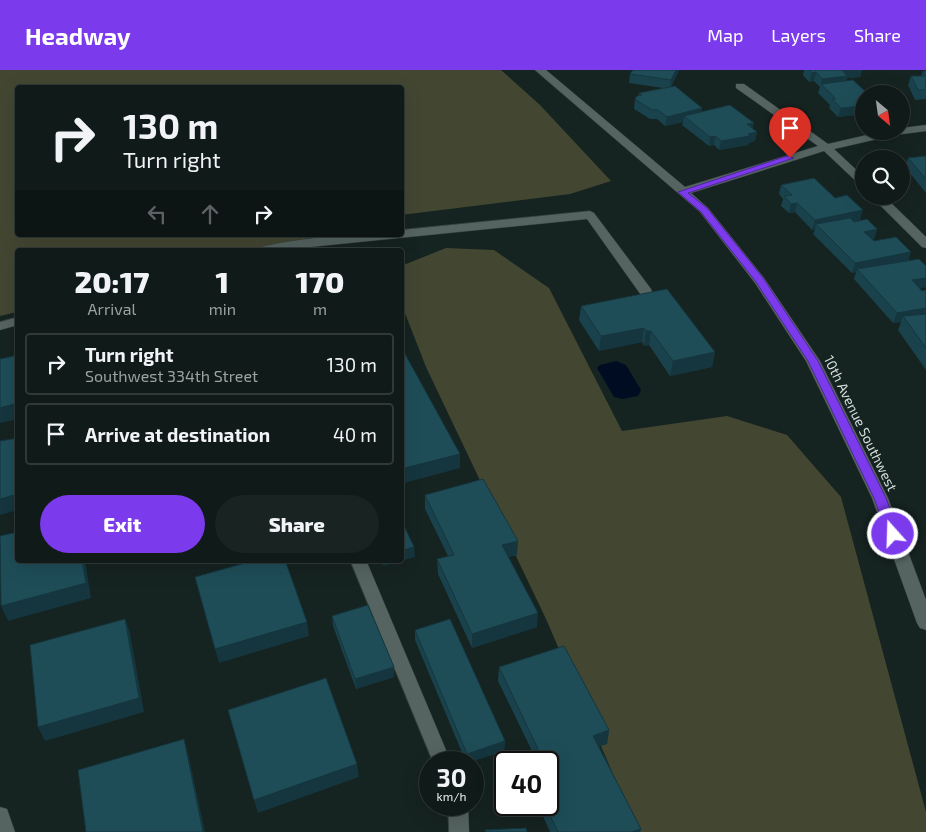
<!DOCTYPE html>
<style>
body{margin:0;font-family:"Exo 2",sans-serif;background:#192322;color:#f1f3f6;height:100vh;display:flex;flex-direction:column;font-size:19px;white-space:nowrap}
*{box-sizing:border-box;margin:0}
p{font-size:16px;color:#9ca1a2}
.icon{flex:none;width:28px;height:28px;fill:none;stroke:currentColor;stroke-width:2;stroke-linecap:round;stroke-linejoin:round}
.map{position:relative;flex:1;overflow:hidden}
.details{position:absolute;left:15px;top:178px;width:389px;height:315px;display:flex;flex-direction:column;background:#101a19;border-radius:5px;box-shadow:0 5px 20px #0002,0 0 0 1px #303838}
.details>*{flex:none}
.hud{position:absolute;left:15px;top:15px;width:389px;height:152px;border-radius:5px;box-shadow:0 5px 20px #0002,0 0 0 1px #303838;background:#101a19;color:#f1f3f6;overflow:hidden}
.needle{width:32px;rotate:151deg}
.controls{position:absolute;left:855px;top:15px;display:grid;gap:10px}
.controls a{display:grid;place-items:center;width:55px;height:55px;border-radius:50%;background:#101a19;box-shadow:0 5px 20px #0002,0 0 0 1px #303838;font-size:25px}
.speed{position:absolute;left:419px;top:681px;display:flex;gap:10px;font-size:25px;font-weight:700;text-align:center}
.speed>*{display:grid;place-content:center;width:65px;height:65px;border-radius:50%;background:#101a19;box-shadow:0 5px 20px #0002,0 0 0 1px #303838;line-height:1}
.speed small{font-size:12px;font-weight:400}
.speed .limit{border:2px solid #111;border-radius:8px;background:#fff;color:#111}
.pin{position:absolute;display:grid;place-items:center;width:42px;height:42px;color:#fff;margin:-51px -21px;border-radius:50% 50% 50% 0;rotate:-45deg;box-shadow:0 0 5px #0007}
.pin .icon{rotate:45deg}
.me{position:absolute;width:55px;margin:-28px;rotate:340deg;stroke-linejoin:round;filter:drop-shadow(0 0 4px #0008)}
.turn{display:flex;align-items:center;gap:18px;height:105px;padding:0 25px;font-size:22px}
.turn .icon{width:65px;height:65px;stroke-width:2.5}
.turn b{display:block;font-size:35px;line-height:42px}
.lanes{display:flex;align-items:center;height:48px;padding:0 25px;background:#0003;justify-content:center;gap:25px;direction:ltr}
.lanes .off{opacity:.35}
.eta{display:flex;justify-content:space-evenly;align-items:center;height:85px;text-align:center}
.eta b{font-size:30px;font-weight:800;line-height:35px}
.button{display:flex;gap:10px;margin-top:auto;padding:10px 25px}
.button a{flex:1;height:58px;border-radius:30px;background:#7c3aed;color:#fff;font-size:20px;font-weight:800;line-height:58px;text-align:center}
.button a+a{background:#192322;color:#f1f3f6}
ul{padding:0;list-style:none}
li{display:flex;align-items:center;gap:15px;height:62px;margin:0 10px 8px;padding:0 15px;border:2px solid #303838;border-radius:5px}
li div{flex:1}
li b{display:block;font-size:19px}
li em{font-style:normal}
header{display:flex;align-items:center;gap:30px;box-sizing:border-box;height:70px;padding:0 25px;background:#7c3aed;color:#fff}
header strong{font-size:24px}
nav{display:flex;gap:28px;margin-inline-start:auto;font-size:18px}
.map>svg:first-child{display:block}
.green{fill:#434732}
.water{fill:#000c21}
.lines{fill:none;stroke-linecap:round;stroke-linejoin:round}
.minor-casing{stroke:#353f3d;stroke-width:1}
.minor{fill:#556461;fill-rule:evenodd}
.wall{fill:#1a424c}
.shaded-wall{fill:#15363e}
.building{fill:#1e4d58;stroke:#15363e}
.route{fill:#7c3aed;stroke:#51269a}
.labels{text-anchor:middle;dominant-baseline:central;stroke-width:5;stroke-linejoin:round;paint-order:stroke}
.street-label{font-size:14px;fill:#d6dfdd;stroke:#152321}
</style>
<header>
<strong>Headway</strong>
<nav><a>Map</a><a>Layers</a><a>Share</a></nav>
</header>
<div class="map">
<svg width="926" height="762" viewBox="0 0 926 762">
<rect width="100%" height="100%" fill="#152321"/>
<g class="green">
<path d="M0,0H501L540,35L611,111L570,124L401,145V18H18V165H322L262,180H18L17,242L0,246Z"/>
<path d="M446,178L494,180L549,218L622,361L727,346L787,365L841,427L926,742V762H621L626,734L546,549L426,297L401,233V196Z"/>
</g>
<path class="water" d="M616,291L626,295L641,320L638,326L622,329L614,327L597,298L600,295Z"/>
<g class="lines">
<defs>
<g id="minor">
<path d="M535,0H546L685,117L818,76L736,18V14H744L828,74L884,61H901V58L926,55V61L895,65L834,79L864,107V116L860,115L824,81L691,123L708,138L764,208L820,291L888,428L926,530V560L920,558L917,553L872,428L806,291L755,213L700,142Z"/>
<path d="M871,126H884L926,167V178L922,177Z"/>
<path d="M590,141L594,143L651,219L652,222L651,225H641L587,149L280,180H259L261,177C307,166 354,165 401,165V160Z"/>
<path d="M18,247V255L0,260V252Z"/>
<path d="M350,490H366L451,692H433Z"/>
<path d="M448,735H468L469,762H449Z"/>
<path d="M0,737L7,739L15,762H0Z"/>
</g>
</defs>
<use href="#minor" class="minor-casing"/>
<use href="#minor" class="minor"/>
</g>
<g class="wall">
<path d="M633,0H679L671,17L702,38L701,42L753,59L757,62L755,71L749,73L748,75L719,80L714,75L709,76L682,55L683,52L665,56L657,49H650L634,39L635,29L639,25V23L663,18L629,13L630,4Z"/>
<path d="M804,0H862L860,7L847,8L846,11L864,24V44L838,47L829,38L830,35L818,23L820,17L814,11L809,12L803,5Z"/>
<path d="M923,1H926V29L915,30L908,15L911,6H921Z"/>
<path d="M926,86V123L905,97L908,88Z"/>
<path d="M781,115L835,128L860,150L854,151L877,159L874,169L872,170L874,171L909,190L926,196V217L920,218L922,221L926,220V300L898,260L901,252L893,253L854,209L856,202L852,203L813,164L815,159L812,160L795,142L789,143L781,136L783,129L779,124Z"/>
<path d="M581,236L715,282L712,297L670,306L649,275L644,276L642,272L599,281L579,250Z"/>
<path d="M425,425L517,485L508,487L537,557L472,578L438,504L437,489L448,486L425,439Z"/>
<path d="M332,546L394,597V607L356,619L333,556Z"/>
<path d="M415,560L505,671L504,681L470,692H466L415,570Z"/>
<path d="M499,597L609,660L607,674L599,676L641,759L640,762H550L538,735H548V692H521L522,685L532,681L498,611Z"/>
</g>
<g class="shaded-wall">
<path d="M676,0H679L670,19L671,10Z"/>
<path d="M842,0H862L860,7L847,8L845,15L821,14L822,9Z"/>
<path d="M816,2L814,11L809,12L812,3Z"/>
<path d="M864,36V44L838,47L841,38Z"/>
<path d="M702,38L700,47L684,46L683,52L665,56L667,47Z"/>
<path d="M754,53L752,62L747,54Z"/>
<path d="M757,62L755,71L749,73L748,75L719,80L721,71Z"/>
<path d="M715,66L714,75L709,76L710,67Z"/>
<path d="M797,133L795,142L789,143L791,134Z"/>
<path d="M863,140L860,150L820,158L816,154L815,159L812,160L815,150Z"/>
<path d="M877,159L874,169L861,171L864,162Z"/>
<path d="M911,182L908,192L857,199L856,202L852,203L855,193Z"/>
<path d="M926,208V217L909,220L912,210Z"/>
<path d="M926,238V248L903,246L901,252L893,253L897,243Z"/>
<path d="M644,258L642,272L599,281L601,266Z"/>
<path d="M646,261H651L649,275L644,276Z"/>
<path d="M715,282L712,297L670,306L673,291Z"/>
<path d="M18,333V349L0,353V338Z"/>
<path d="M460,384V398L401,414V399Z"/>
<path d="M18,424V440L0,445V429Z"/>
<path d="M518,471L517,485L501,489L502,475Z"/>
<path d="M414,477L415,487L383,496L382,490H401V481Z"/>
<path d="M82,490H85L91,528L8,551L1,536Z"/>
<path d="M538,543L537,557L472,578V564Z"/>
<path d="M125,549L130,563L144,642L45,671L38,657Z"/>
<path d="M307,552L309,566L219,593L215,579Z"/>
<path d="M394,597V607L356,619L355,609Z"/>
<path d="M609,660L607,674L591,679L593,666Z"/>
<path d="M184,669L188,683L205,762H203Z"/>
<path d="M505,671L504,681L470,692H467V684Z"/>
<path d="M357,694L359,707L258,743L254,730Z"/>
<path d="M641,759L640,762H631Z"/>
</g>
<g class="building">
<path d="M633,0H676L671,10L630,4Z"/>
<path d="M809,0H842L847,6L822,9L816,2L812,3Z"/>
<path d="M923,1H926V20H918L911,6H925Z"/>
<path d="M853,10L868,24H864V36L841,38L832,29H836L821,14Z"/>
<path d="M675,16L702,38L667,47L658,40H652L635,29L637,26L642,25L639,23Z"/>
<path d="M730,35L754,53L747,54L757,62L748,64L750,66L721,71L715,66L710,67L684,46Z"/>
<path d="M926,86V109L908,88Z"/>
<path d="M814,108L835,128L847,125L863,140L815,150L797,133L791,134L784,126L792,125L781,115Z"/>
<path d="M850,148L854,152L867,149L877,159L864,162L874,171L896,167L911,182L855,193L816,154Z"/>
<path d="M919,189L926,196V208L912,210L922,221L926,220V238L897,243L857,199Z"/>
<path d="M667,219L715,282L673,291L651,261H646L644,258L601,266L581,236Z"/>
<path d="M926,244V278L903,246Z"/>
<path d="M404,282L460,384L401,399V283Z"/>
<path d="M18,285V333L0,338V289Z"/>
<path d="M18,368V424L0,429V371Z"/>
<path d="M483,409L518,471L502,475L538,543L472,564L437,489L454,485L425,425Z"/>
<path d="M401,449L414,477L401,481Z"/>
<path d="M18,462V490H82L86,513L1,536L0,466Z"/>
<path d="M256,490H285L307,552L215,579L195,507Z"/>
<path d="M368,535L394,597L355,609L332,546Z"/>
<path d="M125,549L139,628L38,657L30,575Z"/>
<path d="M450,549L505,671L467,684L415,560Z"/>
<path d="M564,576L609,660L593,666L641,759L631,762H558L545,735H548V692H525L522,685L538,679L499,597Z"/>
<path d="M326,608L357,694L254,730L228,640Z"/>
<path d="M184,669L203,762H86L78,700Z"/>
<path d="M526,758L527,762H486L485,760Z"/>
</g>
<path class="route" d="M787,86L794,88L688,123L707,138L763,208L818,291L886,428L899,464L898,467H889L887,464L874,428L808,291L756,212L701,142L678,122Z"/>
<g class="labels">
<g class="street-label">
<text transform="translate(861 353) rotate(64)">10th Avenue Southwest</text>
</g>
</g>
</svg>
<div class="controls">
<a><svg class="needle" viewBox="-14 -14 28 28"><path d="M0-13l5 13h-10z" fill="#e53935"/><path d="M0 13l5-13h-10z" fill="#9ca1a2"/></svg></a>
<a><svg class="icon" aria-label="search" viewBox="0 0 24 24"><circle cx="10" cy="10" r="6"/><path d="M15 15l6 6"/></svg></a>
</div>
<div class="speed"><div>30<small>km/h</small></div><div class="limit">40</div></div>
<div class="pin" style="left:790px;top:88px;background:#d93025"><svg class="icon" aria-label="arrive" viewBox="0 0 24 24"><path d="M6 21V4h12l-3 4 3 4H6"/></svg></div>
<svg class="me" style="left:893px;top:464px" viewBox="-20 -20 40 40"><circle r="17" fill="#7c3aed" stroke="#fff" stroke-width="3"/><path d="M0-11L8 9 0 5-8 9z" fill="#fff"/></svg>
<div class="hud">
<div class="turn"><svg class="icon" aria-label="right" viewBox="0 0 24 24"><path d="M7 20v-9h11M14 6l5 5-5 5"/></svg><div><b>130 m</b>Turn right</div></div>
<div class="lanes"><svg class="icon off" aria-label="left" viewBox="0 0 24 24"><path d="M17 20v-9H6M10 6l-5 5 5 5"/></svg><svg class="icon off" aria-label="ahead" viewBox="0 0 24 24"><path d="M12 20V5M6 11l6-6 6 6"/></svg><svg class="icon" aria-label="right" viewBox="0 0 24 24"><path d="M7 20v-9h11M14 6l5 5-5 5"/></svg></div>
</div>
<section class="details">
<div class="eta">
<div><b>20:17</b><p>Arrival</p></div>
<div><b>1</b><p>min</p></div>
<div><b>170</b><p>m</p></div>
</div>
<ul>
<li><svg class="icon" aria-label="right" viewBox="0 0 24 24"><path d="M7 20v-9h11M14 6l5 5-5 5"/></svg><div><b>Turn right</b><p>Southwest 334th Street</p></div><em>130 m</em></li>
<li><svg class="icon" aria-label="arrive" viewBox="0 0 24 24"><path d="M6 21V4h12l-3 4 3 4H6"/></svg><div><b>Arrive at destination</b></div><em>40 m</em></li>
</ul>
<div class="button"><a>Exit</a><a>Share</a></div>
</section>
</div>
